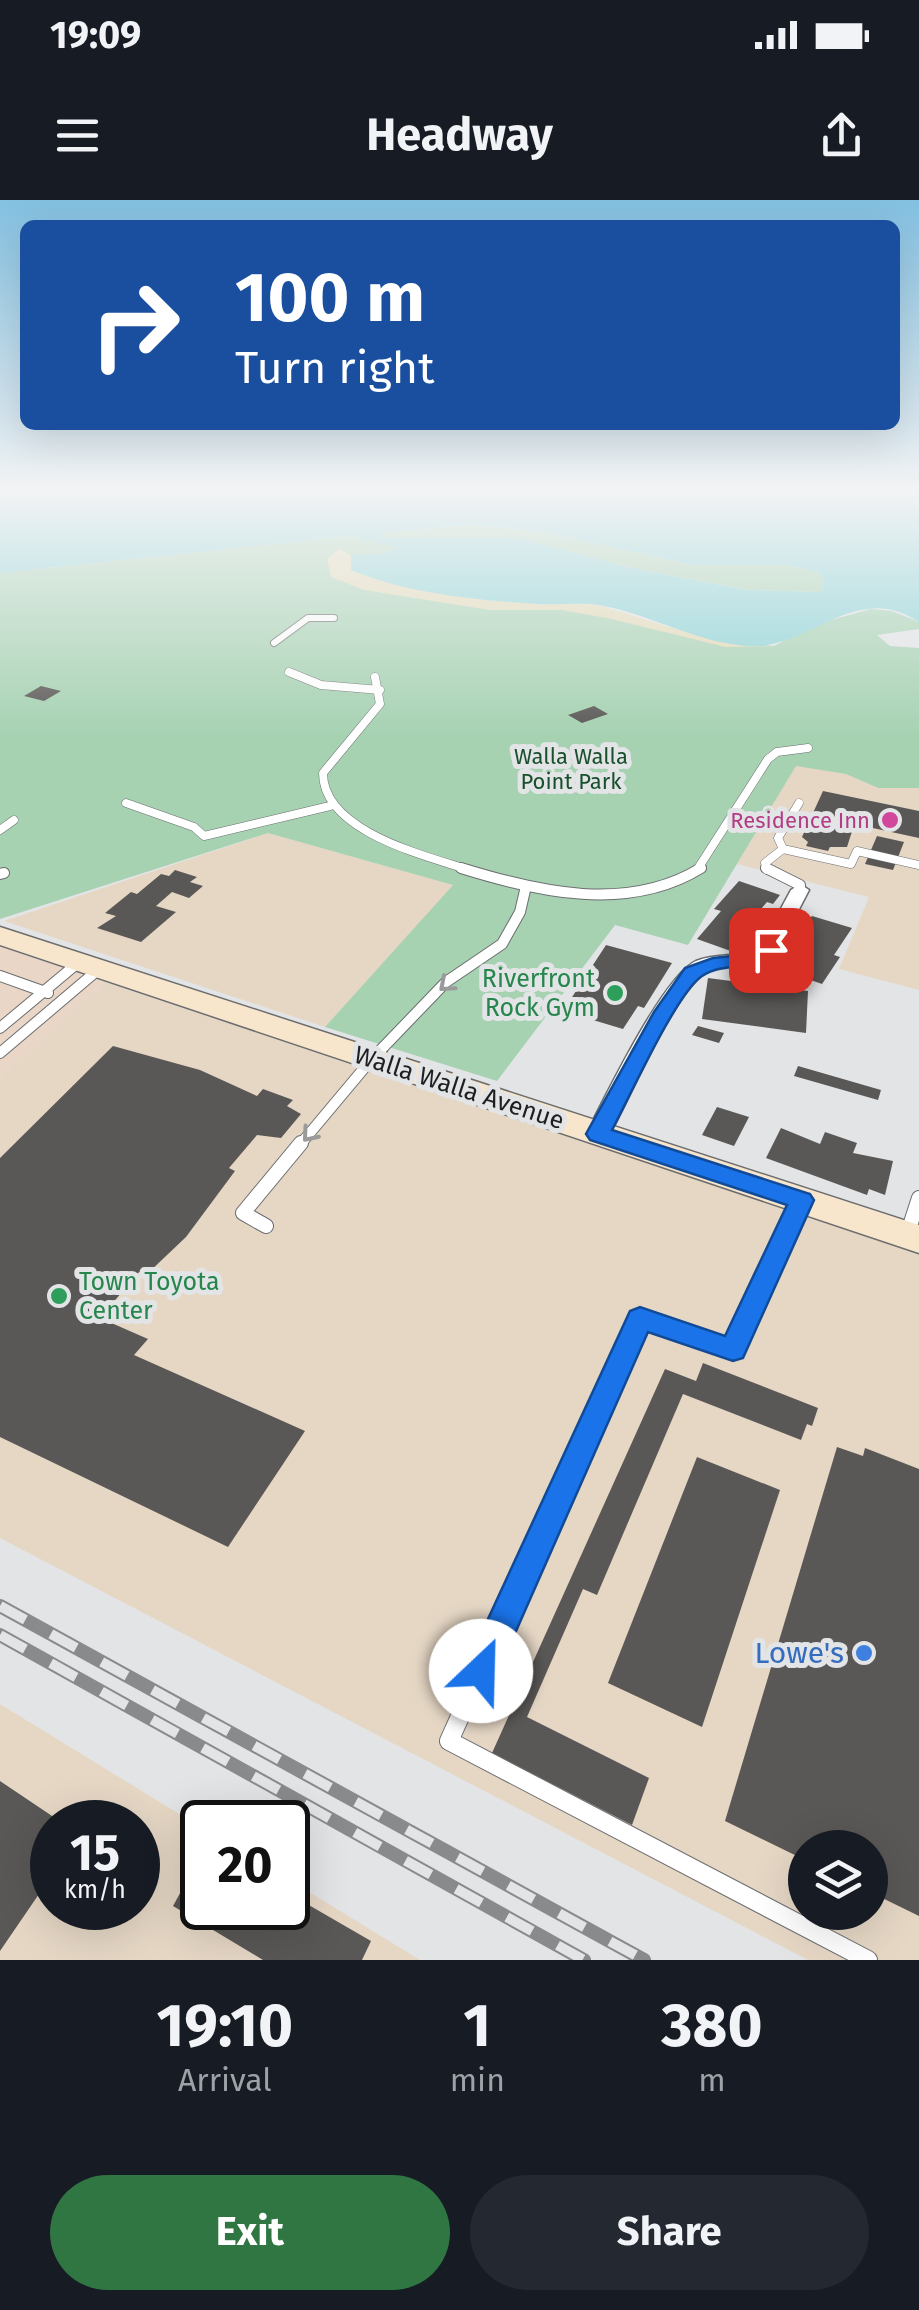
<!DOCTYPE html>
<style>
body{margin:0;font-family:"Fira Sans",sans-serif;background:#242831;color:#f1f3f6;height:100vh;display:flex;flex-direction:column;font-size:38px;white-space:nowrap}
*{box-sizing:border-box;margin:0}
p{font-size:32px;color:#9ea1a6}
.icon{flex:none;width:55px;height:55px;fill:none;stroke:currentColor;stroke-width:2;stroke-linecap:round;stroke-linejoin:round}
.map{position:relative;height:1760px;overflow:hidden}
.details{display:flex;flex-direction:column;background:#171b24;flex:1}
.details>*{flex:none}
.banner{position:absolute;left:20px;top:20px;width:880px;height:210px;border-radius:15px;box-shadow:0 10px 40px #0002;background:#1a4fa0;color:#fff;overflow:hidden}
.buttons{position:absolute;left:788px;top:1630px;display:grid;gap:20px}
.buttons a{display:grid;place-items:center;width:100px;height:100px;border-radius:50%;background:#171b24;box-shadow:0 10px 40px #0002;font-size:50px}
.speed{position:absolute;left:30px;top:1600px;display:flex;gap:20px;font-size:50px;font-weight:700;text-align:center}
.speed>*{display:grid;place-content:center;width:130px;height:130px;border-radius:50%;background:#171b24;box-shadow:0 10px 40px #0002;line-height:1}
.speed small{font-size:25px;font-weight:400}
.speed .limit{border:5px solid #111;border-radius:15px;background:#fff;color:#111}
.pin{position:absolute;display:grid;place-items:center;width:85px;height:85px;color:#fff;margin:-42px;border-radius:20px;box-shadow:0 5px 15px #0006}
.me{position:absolute;width:110px;margin:-55px;rotate:24deg;stroke-linejoin:round;filter:drop-shadow(0 0 8px #0008)}
.turn{display:flex;align-items:center;gap:35px;height:210px;padding:0 50px;font-size:45px}
.turn .icon{width:130px;height:130px;stroke-width:2.5}
.turn b{display:block;font-size:70px;line-height:85px}
.eta{display:flex;justify-content:space-evenly;align-items:center;height:170px;text-align:center}
.eta b{font-size:60px;font-weight:700;line-height:70px}
.button{display:flex;gap:20px;margin-top:auto;padding:20px 50px}
.button a{flex:1;height:115px;border-radius:60px;background:#307642;color:#fff;font-size:40px;font-weight:700;line-height:115px;text-align:center}
.button a+a{background:#242831;color:#f1f3f6}
.status{display:flex;justify-content:space-between;align-items:center;height:70px;padding:0 50px;background:#171b24;direction:ltr}
.status svg{height:28px;fill:currentColor}
header{display:flex;justify-content:space-between;align-items:center;height:130px;padding:0 50px;background:#171b24;font-size:45px;font-weight:700}
.map>svg:first-child{display:block}
.commercial{fill:#e6d7c5;fill-rule:evenodd}
.industrial{fill:#e9d6c6}
.green{fill:#a6d2b2}
.sand{fill:#e4dab5}
.water{fill:#8bd3d6;fill-rule:evenodd}
.building{fill:#5a5856}
.lines{fill:none;stroke-linecap:round;stroke-linejoin:round}
.lane-far4-casing{stroke:#6b6d6f;stroke-width:8}
.lane-far3-casing{stroke:#6b6d6f;stroke-width:9}
.lane-far2-casing{stroke:#6b6d6f;stroke-width:12}
.lane-far1-casing{stroke:#6b6d6f;stroke-width:16}
.lane-casing{stroke:#6b6d6f;stroke-width:20}
.street-casing{stroke:#6b6d6f;stroke-width:3}
.secondary-casing{stroke:#6b6d6f;stroke-width:3}
.lane-far4{stroke:#fff;stroke-width:6}
.lane-far3{stroke:#fff;stroke-width:8}
.lane-far2{stroke:#fff;stroke-width:10}
.lane-far1{stroke:#fff;stroke-width:14}
.lane{stroke:#fff;stroke-width:18}
.street{fill:#fff;fill-rule:evenodd}
.secondary{fill:#f7e5cc;fill-rule:evenodd}
.rail-casing{stroke:#898a8c;stroke-width:14}
.rail{stroke:#e2e4e6;stroke-width:10;stroke-dasharray:29;stroke-linecap:butt}
.oneway{stroke:#9a9a9b}
.route{fill:#1a73e8;stroke:#114b97;stroke-width:2.5}
.hotel-dot{fill:#d1479c;stroke:#e2e4e6;stroke-width:4}
.leisure-dot{fill:#2e9e5b;stroke:#e2e4e6;stroke-width:4}
.shop-dot{fill:#3f7fe0;stroke:#e2e4e6;stroke-width:4}
.labels{text-anchor:middle;dominant-baseline:central;stroke-width:10;stroke-linejoin:round;paint-order:stroke}
.far-park-label{font-size:22px;fill:#184f2d;stroke:#e2e4e6}
.far-hotel-label{font-size:22px;fill:#b23c85;stroke:#e2e4e6;text-anchor:end}
.leisure-label{font-size:25px;fill:#27864d;stroke:#e2e4e6;text-anchor:end}
.street-label{font-size:25px;fill:#1e1f20;stroke:#e2e4e6}
.near-shop-label{font-size:30px;fill:#366cbe;stroke:#e2e4e6;text-anchor:end}
</style>
<div class="status"><b>19:09</b><svg viewBox="0 0 49 12"><path d="M0 12V9h3v3zM5 12V6h3v6zM10 12V3h3v9zM15 12V0h3v12zM26 1h20v11H26zM47 4h2v5h-2z"/></svg></div>
<header><svg class="icon" aria-label="menu" viewBox="0 0 24 24"><path d="M4 6h16M4 12h16M4 18h16"/></svg>Headway<svg class="icon" aria-label="share" viewBox="0 0 24 24"><path d="M12 15V3M7 8l5-5 5 5M5 13v7h14v-7"/></svg></header>
<div class="map">
<svg width="919" height="1760" viewBox="0 0 919 1760">
<rect width="100%" height="100%" fill="#e2e4e6"/>
<g class="commercial">
<path d="M796,565L846,574L878,588H919V790L839,769L869,697L737,664Z"/>
<path d="M268,633L454,685L325,827L4,721Z"/>
<path d="M107,782L919,1052V1760H808L0,1338V878ZM805,1648H870V1712H805Z"/>
<path d="M0,1504L202,1628V1708H288V1679L420,1760H0ZM52,1622H138V1708H52Z"/>
</g>
<path class="industrial" d="M0,746L107,782L0,878Z"/>
<g class="green">
<path d="M469,325L545,332L693,365H785L817,371L824,381L821,392L748,390L631,368L518,338H384L382,332Z"/>
<path d="M349,336L401,348L385,353L492,401L563,405L715,440L774,446L816,424L871,409L892,411L919,422V429L877,435L890,446L919,448V588H878L846,574L796,566L688,745L615,725L497,881L325,827L453,685L268,633L0,719V373Z"/>
</g>
<path class="sand" d="M340,349L351,355V370L492,401L598,405L715,441L750,447L774,446L726,447L607,418L562,410H490L364,390L331,377L327,359Z"/>
<path class="water" d="M0,290H919V422C858,380 810,447 753,446C700,445 651,414 599,405C580,402 558,405 538,404C476,400 409,394 351,370V355L385,353L398,348L349,336L0,373ZM469,325L545,332L693,365H785L817,371L824,381L821,392L747,390L631,368L518,338H384L382,333Z"/>
<g class="building">
<path d="M41,486L61,491L44,501L24,496Z"/>
<path d="M594,506L608,514L582,523L568,515Z"/>
<path d="M823,591L919,611V638L868,627L856,619L847,647H830L828,651L806,646L808,642L802,637Z"/>
<path d="M877,636L904,642L893,670L865,664Z"/>
<path d="M175,670L197,677L190,682L203,686L189,698L172,692L156,706L176,712L141,742L97,728L116,716L105,713L131,692L137,694L161,674L169,676Z"/>
<path d="M739,681L780,695L773,704L767,702L752,719L759,721L742,741L751,744L742,755L697,739L721,711L714,709Z"/>
<path d="M812,716L852,728L834,755L840,757L822,784L782,770L800,745L793,742Z"/>
<path d="M606,745L672,763L644,808L638,806L623,829L563,811Z"/>
<path d="M708,778L808,791L806,833L702,819Z"/>
<path d="M698,826L724,833L719,843L692,835Z"/>
<path d="M113,846L200,870L257,896L263,889L293,900L287,906L301,914L281,938L257,935L229,968L235,971L186,1037L146,1075L139,1072L100,1118L148,1139L134,1155L305,1231L228,1347L0,1237V958Z"/>
<path d="M798,866L881,890L878,900L794,876Z"/>
<path d="M717,907L749,917L734,946L702,935Z"/>
<path d="M781,928L820,944L825,932L857,943L853,953L893,961L885,995L869,989L867,995L766,958Z"/>
<path d="M703,1163L818,1208L812,1226L807,1224L801,1240L683,1194L597,1395L583,1389L527,1517L649,1578L632,1625L492,1553L665,1169L696,1181Z"/>
<path d="M837,1247L863,1256L865,1248L919,1269V1716L870,1692V1648H805V1660L725,1621Z"/>
<path d="M697,1257L780,1290L702,1527L608,1483Z"/>
<path d="M0,1581L61,1622H52V1675L0,1751Z"/>
<path d="M202,1653V1708H288V1693L371,1741L362,1760H263L173,1706Z"/>
</g>
<g class="lines">
<defs>
<path id="lane-far4" d="M274,443L308,418H334"/>
<g id="lane-far3">
<path d="M289,472L321,485L380,490"/>
<path d="M375,477L380,504L323,573C323,631 423,655 469,670"/>
<path d="M126,603L194,627L204,636L330,606"/>
<path d="M0,630L14,620"/>
<path d="M783,649L778,638L799,603"/>
<path d="M697,670L768,559L777,552L808,548"/>
<path d="M767,670L765,663L783,649L851,664L857,651L919,665"/>
</g>
<g id="lane-far2">
<path d="M461,668C538,692 628,713 701,668"/>
<path d="M766,668L800,685V690"/>
<path d="M0,674L4,673"/>
<path d="M0,776L48,793"/>
<path d="M0,828L79,762"/>
<path d="M0,853L99,769"/>
<path d="M299,946L371,860L446,782L502,744L520,712L526,686"/>
</g>
<g id="lane-far1">
<path d="M266,1026L243,1013L301,943"/>
<path d="M907,1035L919,998"/>
<path d="M557,1302L640,1119L733,1150L802,1000"/>
</g>
<path id="lane" d="M558,1299L449,1541L868,1760"/>
<path id="street" d="M800,684L809,690L773,759C753,766 722,761 705,773C672,795 629,902 606,940H590L586,934C605,898 663,776 696,761C716,753 738,757 758,751L791,690Z"/>
<path id="secondary" d="M0,727L919,1025V1053L0,745Z"/>
</defs>
<use href="#lane-far4" class="lane-far4-casing"/>
<use href="#lane-far3" class="lane-far3-casing"/>
<use href="#lane-far2" class="lane-far2-casing"/>
<use href="#lane-far1" class="lane-far1-casing"/>
<use href="#lane" class="lane-casing"/>
<use href="#street" class="street-casing"/>
<use href="#secondary" class="secondary-casing"/>
<use href="#lane-far4" class="lane-far4"/>
<use href="#lane-far3" class="lane-far3"/>
<use href="#lane-far2" class="lane-far2"/>
<use href="#lane-far1" class="lane-far1"/>
<use href="#lane" class="lane"/>
<use href="#street" class="street"/>
<use href="#secondary" class="secondary"/>
<defs>
<g id="rail">
<path d="M0,1406L644,1760"/>
<path d="M0,1435L584,1760"/>
</g>
</defs>
<use href="#rail" class="rail-casing"/>
<use href="#rail" class="rail"/>
</g>
<defs><path id="oneway-chevron" d="M-2-3.5L2.5 0L-2 3.5" fill="none" stroke-width="1.6" stroke-linecap="round" stroke-linejoin="round" transform="scale(2.5)"/></defs>
<g class="oneway">
<use href="#oneway-chevron" transform="translate(446 785) rotate(139)"/>
<use href="#oneway-chevron" transform="translate(309 935) rotate(130)"/>
</g>
<linearGradient id="sky" x2="0" y2="1"><stop stop-color="#83c0e1"/><stop offset="0.54" stop-color="#f2f3f4"/><stop offset="1" stop-color="#f2f3f4" stop-opacity="0"/></linearGradient>
<rect width="919" height="537" fill="url(#sky)"/>
<path class="route" d="M771,743L781,750C759,775 728,759 702,776C677,792 629,898 612,930L810,994L814,1000L743,1158L733,1161L648,1132L493,1483L481,1488L469,1483L464,1471L630,1111L640,1107L725,1136L787,1005L590,940L586,934L654,812L685,768L713,758L751,754Z"/>
<circle class="hotel-dot" cx="890" cy="620" r="10"/>
<g class="leisure-dot">
<circle cx="615" cy="793" r="10"/>
<circle cx="59" cy="1096" r="10"/>
</g>
<circle class="shop-dot" cx="864" cy="1453" r="10"/>
<g class="labels">
<g class="far-park-label">
<text x="571" y="556">Walla Walla<tspan x="571" dy="25">Point Park</tspan></text>
</g>
<g class="far-hotel-label">
<text x="870" y="620">Residence Inn</text>
</g>
<g class="leisure-label">
<text x="595" y="779">Riverfront<tspan x="595" dy="29">Rock Gym</tspan></text>
<text x="79" y="1082" text-anchor="start">Town Toyota<tspan x="79" dy="29">Center</tspan></text>
</g>
<g class="street-label">
<text transform="translate(459 888) rotate(18)">Walla Walla Avenue</text>
</g>
<g class="near-shop-label">
<text x="844" y="1453">Lowe's</text>
</g>
</g>
</svg>
<div class="buttons">
<a><svg class="icon" aria-label="layers" viewBox="0 0 24 24"><path d="M12 4l9 5-9 5-9-5zM3 14l9 5 9-5"/></svg></a>
</div>
<div class="speed"><div>15<small>km/h</small></div><div class="limit">20</div></div>
<div class="pin" style="left:771px;top:750px;background:#d93025"><svg class="icon" aria-label="arrive" viewBox="0 0 24 24"><path d="M6 21V4h12l-3 4 3 4H6"/></svg></div>
<svg class="me" style="left:481px;top:1471px" viewBox="-20 -20 40 40"><circle r="19" fill="#fff"/><path d="M0-13L10 11 0 6-10 11z" fill="#1a73e8"/></svg>
<div class="banner">
<div class="turn"><svg class="icon" aria-label="right" viewBox="0 0 24 24"><path d="M7 20v-9h11M14 6l5 5-5 5"/></svg><div><b>100 m</b>Turn right</div></div>
</div>
</div>
<section class="details">
<div class="eta">
<div><b>19:10</b><p>Arrival</p></div>
<div><b>1</b><p>min</p></div>
<div><b>380</b><p>m</p></div>
</div>
<div class="button"><a>Exit</a><a>Share</a></div>
</section>
